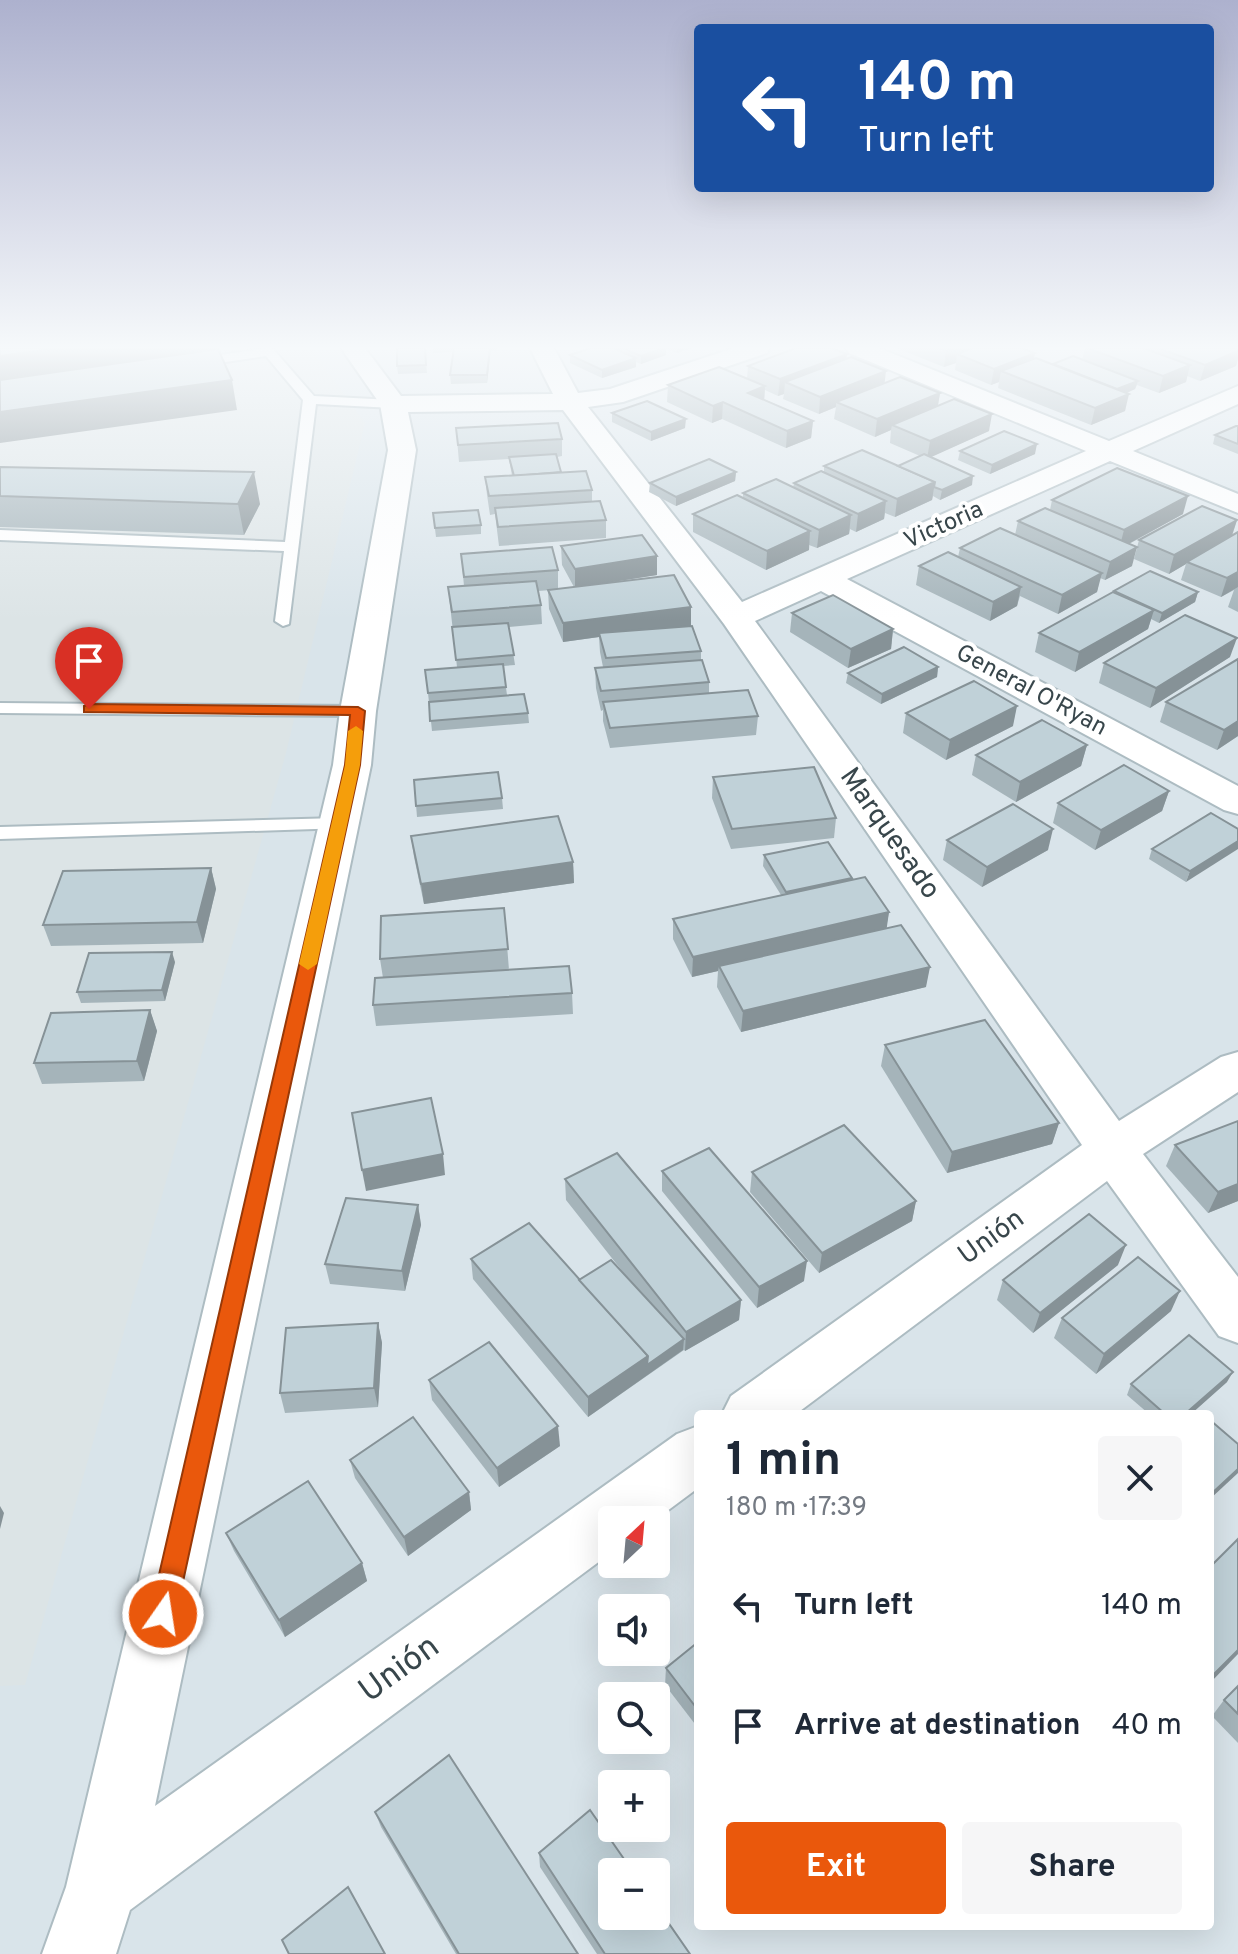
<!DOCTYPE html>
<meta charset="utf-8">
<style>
body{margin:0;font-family:Overpass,sans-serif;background:#f6f6f7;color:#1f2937;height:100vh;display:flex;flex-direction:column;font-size:30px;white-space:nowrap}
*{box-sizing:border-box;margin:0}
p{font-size:26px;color:#747a83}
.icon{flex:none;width:44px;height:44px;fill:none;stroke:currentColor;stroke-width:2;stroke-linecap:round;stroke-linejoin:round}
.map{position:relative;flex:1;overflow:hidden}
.drawer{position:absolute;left:694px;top:1410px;width:520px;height:520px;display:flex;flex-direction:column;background:#fff;border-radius:8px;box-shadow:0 8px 32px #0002}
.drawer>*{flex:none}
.hud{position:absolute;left:694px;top:24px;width:520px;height:168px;border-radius:8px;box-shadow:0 8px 32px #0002;background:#1a4fa0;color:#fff;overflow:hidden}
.needle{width:52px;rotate:26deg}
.controls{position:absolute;left:598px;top:1506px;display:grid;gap:16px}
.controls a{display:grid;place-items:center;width:72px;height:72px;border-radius:8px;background:#fff;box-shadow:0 8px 32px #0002;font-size:40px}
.pin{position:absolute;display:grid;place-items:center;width:68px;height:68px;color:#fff;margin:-82px -34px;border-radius:50% 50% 50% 0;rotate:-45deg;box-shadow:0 0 8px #0007}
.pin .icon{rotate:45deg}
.me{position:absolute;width:88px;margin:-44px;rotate:13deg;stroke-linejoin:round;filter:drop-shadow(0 0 6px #0008)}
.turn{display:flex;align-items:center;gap:28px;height:168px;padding:0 32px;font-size:36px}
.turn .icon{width:104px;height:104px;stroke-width:2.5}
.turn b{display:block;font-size:56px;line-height:68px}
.round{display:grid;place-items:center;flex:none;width:84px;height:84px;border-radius:8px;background:#f6f6f7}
.summary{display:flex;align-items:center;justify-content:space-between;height:136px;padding:0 32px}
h1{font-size:48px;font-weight:700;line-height:60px}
.action{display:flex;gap:16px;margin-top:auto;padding:16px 32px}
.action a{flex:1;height:92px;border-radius:8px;background:#ea580c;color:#fff;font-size:32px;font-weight:700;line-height:92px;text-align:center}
.action a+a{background:#f6f6f7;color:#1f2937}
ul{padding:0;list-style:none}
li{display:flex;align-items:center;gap:24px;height:120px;padding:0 32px}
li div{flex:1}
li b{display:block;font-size:30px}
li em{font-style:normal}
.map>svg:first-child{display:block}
.residential{fill:#d9e4ea;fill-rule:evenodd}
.industrial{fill:#dce4e6}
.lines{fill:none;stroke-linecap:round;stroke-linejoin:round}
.service-casing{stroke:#adbcc2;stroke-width:4}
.minor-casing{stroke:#adbcc2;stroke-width:4}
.service{fill:#fff;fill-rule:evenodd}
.minor{fill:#fff;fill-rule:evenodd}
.wall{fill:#a5b4ba}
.shaded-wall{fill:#869297}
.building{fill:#c0d1d8;stroke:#869297;stroke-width:2}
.route{fill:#ea580c;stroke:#983908;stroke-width:2}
.slow{fill:#f59e0b}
.labels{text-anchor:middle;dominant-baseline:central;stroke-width:8;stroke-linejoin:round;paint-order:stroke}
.far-street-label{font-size:24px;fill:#38464b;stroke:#fff}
.street-label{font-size:28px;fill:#38464b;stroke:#fff}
.near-street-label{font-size:34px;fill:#38464b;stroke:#fff}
</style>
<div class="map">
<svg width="1238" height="1954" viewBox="0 0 1238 1954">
<rect width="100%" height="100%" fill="#ebf2f6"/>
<path class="residential" d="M0,348H1238V1954H0ZM698,1414H1210V1926H698ZM612,1520H656V1564H612ZM612,1608H656V1652H612ZM612,1696H656V1740H612ZM612,1784H656V1828H612ZM612,1872H656V1916H612Z"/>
<path class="industrial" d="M0,348H311L365,423L286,753L25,1685L0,1686Z"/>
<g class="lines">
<defs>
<g id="service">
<path d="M269,348L273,349L314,396L393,400L400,404L393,408L316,404L289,624L283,626L275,621L284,551L0,540V530L285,542L303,400L266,356L192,367L186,363L192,359Z"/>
<path d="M0,703L358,706L367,711L358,716L0,713Z"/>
<path d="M339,818L349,824L346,828L0,839V827Z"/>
</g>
<path id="minor" d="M341,348H365L401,396L553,394L530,348H554L578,393L610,389L734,348H770L767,353L623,402L588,407L742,602L1086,451L849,353L846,348H879L1109,441L1238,386V404L1133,451L1238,494V513L1110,461L847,579L1238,786V814L1224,810L821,591L755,621L1119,1121L1221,1057L1238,1052V1092L1143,1154L1238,1277V1343L1219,1336L1107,1181L796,1414H722L731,1396L1082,1145L724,624L563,410L408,412L416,450L376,711L371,765L155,1806L677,1434L698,1426V1488L655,1520H612V1552L130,1910L116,1954H42L66,1887L333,765L340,711L388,450L380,404Z"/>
</defs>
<use href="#service" class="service-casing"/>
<use href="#minor" class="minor-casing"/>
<use href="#service" class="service"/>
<use href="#minor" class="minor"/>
</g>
<g class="wall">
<path d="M425,348L427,373L398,374L397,366Z"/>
<path d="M433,348H497V351H490L487,383L451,384L450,375L453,352L433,353Z"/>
<path d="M591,348H692L677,353L666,349V355L641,364L636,362V367L602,378L570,363V355Z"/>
<path d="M896,348H1021L1034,359L1053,364L1082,360L1085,348H1238L1236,366L1200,381L1187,376L1186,382L1159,393L1137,385L1135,389L1127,393L1125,411L1091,425L998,388L999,382L991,385L955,370L956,363L944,367Z"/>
<path d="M846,359L885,383L940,393L938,406L989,431L930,457L972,485L940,500L933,496L932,500L895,517L885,513L884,519L856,532L850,529L849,534L817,548L809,545V550L766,570L693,532V514L743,498V493L793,488L794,483L824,473V466H898L920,456L890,443L891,430L875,437L834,419L836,407L819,414L783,399L784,394L778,396L765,390L764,399L813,421L811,438L786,448L722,419L712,423L667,402L668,385L747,379L748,366Z"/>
<path d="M612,413L685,428L651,441L612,422Z"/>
<path d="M1238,426V454L1213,444L1215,435Z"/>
<path d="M456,428L562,439V456L557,457L561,472L592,490V502L606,520V538L499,546L495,514L490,515L487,495L485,477L512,476L509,459L459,462Z"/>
<path d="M960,451L1035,454L990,474L958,460Z"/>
<path d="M736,472L735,481L676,506L649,492L650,483Z"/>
<path d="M0,496L260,504L244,535L0,527Z"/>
<path d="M1052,500L1183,514L1129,544L1132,566L1105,580L1100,578L1097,592L1058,614L1020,596L1017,606L990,621L916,585L919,566L958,557L960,548L1015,535L1018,521L1050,510Z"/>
<path d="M433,513L481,525V534L436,537Z"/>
<path d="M1237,520L1232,536L1238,532V612L1228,607L1234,590L1221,597L1181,580L1186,564L1169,574L1134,559L1139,540Z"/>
<path d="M561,546L657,575L604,583L691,607V626L701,651V660L709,682V693L758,716L756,735L610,748L603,721V710L601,711L596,688L595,668L603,667L600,652L599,637L563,642L549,609L548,590H551L538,591L541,605L542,624L509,627L515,665L503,666L507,695L528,713L529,723L432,731L428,693L457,667L448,587L464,586L461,554L558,570V589L574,587L562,565Z"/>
<path d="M1198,592L1195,602L1159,623L1151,619L1148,629L1075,672L1035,652L1039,633Z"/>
<path d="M792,613L893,629L891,649L848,668L790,632Z"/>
<path d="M1230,657L1150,708L1099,683L1104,663Z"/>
<path d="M1238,659V736L1217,750L1160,722L1166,702Z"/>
<path d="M938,667L937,677L881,704L846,683L848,673Z"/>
<path d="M906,713L1013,726L946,760L903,733Z"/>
<path d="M1087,745L1081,766L1016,802L972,775L976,755Z"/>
<path d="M713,777L836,818L834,838L731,849L712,798Z"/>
<path d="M414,780L502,798L503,809L417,817Z"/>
<path d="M1169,791L1162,811L1095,850L1053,823L1058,803Z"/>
<path d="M1211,813L1186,882L1149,859L1152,849Z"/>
<path d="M411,836L573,862L574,883L424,904L414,857Z"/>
<path d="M947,840L1048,850L982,887L943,860Z"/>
<path d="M764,855L852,878V880L889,912L886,928L926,987L741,1032L717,987L718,971L692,977L673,939V919L781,895L763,866Z"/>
<path d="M211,868L216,889L203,943L51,946L43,925Z"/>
<path d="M504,908L509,970L572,993L573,1014L376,1026L373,1005L383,978L380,959Z"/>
<path d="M175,962L165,1001L81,1003L77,992Z"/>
<path d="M150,1010L157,1031L144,1081L42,1084L34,1063Z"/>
<path d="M885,1045L1059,1123L1052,1144L947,1173L881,1066Z"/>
<path d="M1238,1121V1201L1208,1213L1166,1166L1175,1145Z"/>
<path d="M662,1171L804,1281L757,1308L662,1191Z"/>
<path d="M752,1172L916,1201L912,1221L819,1273L750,1192Z"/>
<path d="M565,1179L741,1300L739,1320L685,1351L684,1350L588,1417L473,1279L471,1259L579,1280L630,1281L566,1200Z"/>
<path d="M418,1205L421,1225L405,1291L330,1284L325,1264Z"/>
<path d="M1118,1265L1033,1333L997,1300L1003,1280Z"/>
<path d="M1171,1311L1096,1374L1054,1338L1062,1318Z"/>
<path d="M378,1323L382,1343L378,1407L285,1413L280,1393Z"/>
<path d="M429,1380L560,1446L499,1487L432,1400Z"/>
<path d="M1227,1382L1191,1414H1149L1127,1395L1131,1384Z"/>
<path d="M350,1460L469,1492L471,1510L408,1556L355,1478Z"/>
<path d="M226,1533L362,1563L367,1581L285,1637L234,1551Z"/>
<path d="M698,1642V1728L665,1685L666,1668Z"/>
<path d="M1238,1686V1743L1212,1716L1224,1700Z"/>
<path d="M375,1812L578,1954H456L381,1827Z"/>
<path d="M539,1853L690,1954H597L540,1867Z"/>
</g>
<g class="shaded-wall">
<path d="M59,348H214V351L0,380V356Z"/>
<path d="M490,348V356L487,383V375Z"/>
<path d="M664,348H666V355L641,364V356Z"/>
<path d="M677,348H692L677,353Z"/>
<path d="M954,348H983L957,354L956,363L944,367L946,351Z"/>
<path d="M1238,351V359L1236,366L1200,381L1205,365Z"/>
<path d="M1035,353L1032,370L1001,371L999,382L991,385L994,369Z"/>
<path d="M847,354L845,371L785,382L784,394L778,396L780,379Z"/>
<path d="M636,358V367L602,378V370Z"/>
<path d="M1190,365L1186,382L1159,393L1163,376Z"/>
<path d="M886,371L884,388L836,402V407L819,414L820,397Z"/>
<path d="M232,380L237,410L0,443V412Z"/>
<path d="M1138,381L1135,389L1115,398L1117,389Z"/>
<path d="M765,386L764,403L748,393Z"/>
<path d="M940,393L937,410L892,425L891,430L875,437L877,419Z"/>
<path d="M1129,394L1125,411L1091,425L1095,408Z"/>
<path d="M723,402L722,419L712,423L713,406Z"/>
<path d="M992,414L989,431L927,459L930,441Z"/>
<path d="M686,419L685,428L651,441V432Z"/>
<path d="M813,421L811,438L786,448L787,431Z"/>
<path d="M1037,444L1035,454L990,474L992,465Z"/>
<path d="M254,472L260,504L244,535L238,504Z"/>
<path d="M736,472L735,481L676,506V497Z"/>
<path d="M973,476L972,485L940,500L942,490Z"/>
<path d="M935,482L932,500L895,517L897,499Z"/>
<path d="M1188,496L1183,514L1119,549L1124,530Z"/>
<path d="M886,501L884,519L856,532L858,514Z"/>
<path d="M851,515L849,534L817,548L819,530Z"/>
<path d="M1237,520L1231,538L1187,562L1186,564L1169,574L1174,555Z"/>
<path d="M810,531L809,550L766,570L767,551Z"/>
<path d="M1137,547L1132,566L1105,580L1110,562Z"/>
<path d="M657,556V575L575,588V569Z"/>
<path d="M1238,572V587L1221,597L1227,578Z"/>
<path d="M1102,573L1097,592L1058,614L1062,595Z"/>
<path d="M1021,587L1017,606L990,621L993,602Z"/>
<path d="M1198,592L1195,602L1159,623L1162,613Z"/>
<path d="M691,607V626L599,633V637L563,642V623Z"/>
<path d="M1154,610L1148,629L1075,672L1079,652Z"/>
<path d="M893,629L891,649L848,668L851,649Z"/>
<path d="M1237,638L1230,657L1150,708L1156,688Z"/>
<path d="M938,667L937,677L881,704L882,694Z"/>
<path d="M1017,706L1013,726L946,760L950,740Z"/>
<path d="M1238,721V736L1217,750L1224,730Z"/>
<path d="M1087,745L1081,766L1016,802L1020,782Z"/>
<path d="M1169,791L1162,811L1095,850L1101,830Z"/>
<path d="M1053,829L1048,850L982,887L987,867Z"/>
<path d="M1238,841V849L1186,882L1190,871Z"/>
<path d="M573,862L574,883L424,904L421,884Z"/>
<path d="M211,868L216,889L203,943L197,922Z"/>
<path d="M852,878L851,888L785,903L786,892Z"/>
<path d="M889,912L886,933L719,966L718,971L692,977L693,957Z"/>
<path d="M172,952L175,962L165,1001L162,990Z"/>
<path d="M930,967L926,987L741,1032L743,1011Z"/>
<path d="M150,1010L157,1031L144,1081L137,1061Z"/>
<path d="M1059,1123L1052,1144L947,1173L952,1152Z"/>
<path d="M443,1154L445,1175L366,1191L362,1170Z"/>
<path d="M1238,1184V1201L1208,1213L1218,1192Z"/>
<path d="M916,1201L912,1221L819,1273L822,1253Z"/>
<path d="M418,1205L421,1225L405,1291L402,1271Z"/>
<path d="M1126,1245L1118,1265L1033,1333L1040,1313Z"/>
<path d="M807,1261L804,1281L757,1308L759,1287Z"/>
<path d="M1180,1291L1171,1311L1096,1374L1104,1354Z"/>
<path d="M741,1300L739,1320L685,1351L686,1332Z"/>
<path d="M378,1323L382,1343L378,1407L374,1388Z"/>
<path d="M684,1339L683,1350L588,1417V1397L648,1356Z"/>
<path d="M1233,1372L1227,1382L1191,1414H1185Z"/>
<path d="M558,1426L560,1446L499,1487L497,1468Z"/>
<path d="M1238,1469V1473L1210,1499V1495Z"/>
<path d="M469,1492L471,1510L408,1556L404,1537Z"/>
<path d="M0,1506L4,1513L0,1529Z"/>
<path d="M362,1563L367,1581L285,1637L279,1620Z"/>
<path d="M1238,1650V1654L1210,1683V1678Z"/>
</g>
<g class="building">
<path d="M0,348H59L0,356Z"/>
<path d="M397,348H425L426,365L397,366Z"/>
<path d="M454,348H490L487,375H450Z"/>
<path d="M591,348H613L636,358L602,370L570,355Z"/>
<path d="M623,348H664L641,356Z"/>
<path d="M796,348H831L847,354L780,379L748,366Z"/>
<path d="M939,348H954L946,351Z"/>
<path d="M973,348H1021L1035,353L994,369L957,354Z"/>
<path d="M1087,348H1143L1190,365L1163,376Z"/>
<path d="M1158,348H1235L1238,349V351L1205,365Z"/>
<path d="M218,349L232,380L0,412V380Z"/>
<path d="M1073,356L1138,381L1117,389L1053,364Z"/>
<path d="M851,357L886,371L820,397L785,382Z"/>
<path d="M1036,358L1129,394L1095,408L1001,371Z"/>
<path d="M719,367L765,386L748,393L813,421L787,431L723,402L713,406L668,385Z"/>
<path d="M900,377L940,393L877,419L836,402Z"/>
<path d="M954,399L992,414L930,441L892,425Z"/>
<path d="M647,401L686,419L651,432L612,413Z"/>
<path d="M558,423L562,439L458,445L456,428Z"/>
<path d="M1236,426H1238V444L1215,435Z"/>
<path d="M1004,431L1037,444L992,465L960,451Z"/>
<path d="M862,450L935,482L897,499L824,466Z"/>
<path d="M556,454L561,472L514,476L509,457Z"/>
<path d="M924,454L973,476L942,490L934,487L935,482L898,466Z"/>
<path d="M709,459L736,472L676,497L650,483Z"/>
<path d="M0,467L254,472L238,504L0,496Z"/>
<path d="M1117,468L1188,496L1124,530L1052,500Z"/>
<path d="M586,471L592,490L489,496L485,477Z"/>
<path d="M821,471L886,501L858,514L794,483Z"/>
<path d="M776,479L851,515L819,530L743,493Z"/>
<path d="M737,495L810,531L767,551L693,514Z"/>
<path d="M600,501L606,520L498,527L495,508Z"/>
<path d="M1202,506L1237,520L1174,555L1139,540Z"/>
<path d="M1045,508L1137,547L1110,562L1018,521Z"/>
<path d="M478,510L481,525L435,528L433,513Z"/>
<path d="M1000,528L1102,573L1062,595L960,548Z"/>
<path d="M1238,532V572L1227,578L1187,562Z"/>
<path d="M642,535L657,556L575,569L561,546Z"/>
<path d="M552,547L558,570L464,577L461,554Z"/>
<path d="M948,552L1021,587L993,602L919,566Z"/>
<path d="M1150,571L1198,592L1162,613L1114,591Z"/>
<path d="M674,575L691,607L563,623L548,590Z"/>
<path d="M536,581L541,605L452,612L448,587Z"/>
<path d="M1113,592L1154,610L1079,652L1039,633Z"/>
<path d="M833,595L893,629L851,649L792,613Z"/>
<path d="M1185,615L1237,638L1156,688L1104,663Z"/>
<path d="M508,623L514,655L456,660L452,627Z"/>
<path d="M692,626L701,651L606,658L599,633Z"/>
<path d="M904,647L938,667L882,694L848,673Z"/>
<path d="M1238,659V721L1224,730L1166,702Z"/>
<path d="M702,660L709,682L601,691L595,668Z"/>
<path d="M503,664L506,687L428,693L425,670Z"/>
<path d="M974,681L1017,706L950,740L906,713Z"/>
<path d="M748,690L758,716L610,728L603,702Z"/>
<path d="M524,694L528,713L430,721L429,702Z"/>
<path d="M1042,720L1087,745L1020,782L976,755Z"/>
<path d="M1124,765L1169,791L1101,830L1058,803Z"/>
<path d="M814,767L836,818L732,829L713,777Z"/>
<path d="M498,772L502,798L416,806L414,780Z"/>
<path d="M1013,804L1053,829L987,867L947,840Z"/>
<path d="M1211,813L1238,829V841L1190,871L1152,849Z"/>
<path d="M558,816L573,862L421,884L411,836Z"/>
<path d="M828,842L852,878L786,892L764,855Z"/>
<path d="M211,868L197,922L43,925L63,871Z"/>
<path d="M865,877L889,912L693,957L673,919Z"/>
<path d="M504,908L508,949L380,959L381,916Z"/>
<path d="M901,925L930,967L743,1011L719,966Z"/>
<path d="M172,952L162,990L77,992L89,953Z"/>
<path d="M569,966L572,993L373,1005L375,978Z"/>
<path d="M150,1010L137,1061L34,1063L51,1013Z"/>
<path d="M985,1020L1059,1123L952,1152L885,1045Z"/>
<path d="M431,1098L443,1154L362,1170L352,1113Z"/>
<path d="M1238,1121V1184L1218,1192L1175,1145Z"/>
<path d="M844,1125L916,1201L822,1253L752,1172Z"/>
<path d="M709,1148L807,1261L759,1287L662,1171Z"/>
<path d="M617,1153L741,1300L686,1332L565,1179Z"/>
<path d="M346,1198L418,1205L402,1271L325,1264Z"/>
<path d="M1089,1214L1126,1245L1040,1313L1003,1280Z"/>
<path d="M529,1223L648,1356L588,1397L471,1259Z"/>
<path d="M1138,1257L1180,1291L1104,1354L1062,1318Z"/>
<path d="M611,1260L684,1339L647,1365L648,1356L579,1280Z"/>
<path d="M378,1323L374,1388L280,1393L286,1328Z"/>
<path d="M1189,1335L1233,1372L1185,1414H1165L1131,1384Z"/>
<path d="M489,1342L558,1426L497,1468L429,1380Z"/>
<path d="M413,1417L469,1492L404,1537L350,1460Z"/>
<path d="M1210,1420L1238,1444V1469L1210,1495Z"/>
<path d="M308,1481L362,1563L279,1620L226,1533Z"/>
<path d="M1238,1539V1650L1210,1678V1567Z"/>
<path d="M698,1642V1710L666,1668Z"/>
<path d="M1238,1686V1714L1224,1700Z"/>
<path d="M449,1755L578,1954H459L375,1812Z"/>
<path d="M590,1810L633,1872H612V1916H656V1905L690,1954H605L539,1853Z"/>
<path d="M348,1887L385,1954H289L282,1940Z"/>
</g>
<linearGradient id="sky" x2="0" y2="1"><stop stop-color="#adb1ce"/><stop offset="0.56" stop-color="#f6f9fb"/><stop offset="1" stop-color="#f6f9fb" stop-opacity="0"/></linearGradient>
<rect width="1238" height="621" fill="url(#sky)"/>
<path class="route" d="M89,704L358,707L365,711L360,765L176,1614L172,1623L163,1627L154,1623L150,1614L345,765L350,715L84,712V706Z"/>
<path class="slow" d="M356,726L363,731L360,765L317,964L308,970L299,964L345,765L348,731Z"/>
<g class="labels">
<g class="far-street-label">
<text transform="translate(944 526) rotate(-24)">Victoria</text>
<text transform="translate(1031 691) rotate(28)">General O'Ryan</text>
</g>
<g class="street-label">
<text transform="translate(889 834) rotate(55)">Marquesado</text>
<text transform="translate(992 1238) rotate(-36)">Unión</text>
</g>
<g class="near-street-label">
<text transform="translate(400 1670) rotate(-36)">Unión</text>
</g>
</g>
</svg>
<div class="controls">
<a><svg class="needle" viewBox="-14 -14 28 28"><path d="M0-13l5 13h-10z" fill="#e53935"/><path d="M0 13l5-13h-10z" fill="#747a83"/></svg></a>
<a><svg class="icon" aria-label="sound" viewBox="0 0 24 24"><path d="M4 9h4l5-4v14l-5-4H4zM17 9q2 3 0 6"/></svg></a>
<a><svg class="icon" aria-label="search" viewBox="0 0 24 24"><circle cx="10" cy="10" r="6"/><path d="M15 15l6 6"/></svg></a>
<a>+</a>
<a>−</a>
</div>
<div class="pin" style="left:89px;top:709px;background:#d93025"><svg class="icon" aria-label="arrive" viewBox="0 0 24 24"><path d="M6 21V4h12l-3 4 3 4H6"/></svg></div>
<svg class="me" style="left:163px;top:1614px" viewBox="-20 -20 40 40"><circle r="17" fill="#ea580c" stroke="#fff" stroke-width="3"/><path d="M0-11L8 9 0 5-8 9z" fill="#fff"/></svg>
<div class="hud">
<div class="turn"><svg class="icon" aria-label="left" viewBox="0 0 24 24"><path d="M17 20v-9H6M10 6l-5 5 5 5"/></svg><div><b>140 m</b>Turn left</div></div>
</div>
<section class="drawer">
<div class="summary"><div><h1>1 min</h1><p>180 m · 17:39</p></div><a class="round"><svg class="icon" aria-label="close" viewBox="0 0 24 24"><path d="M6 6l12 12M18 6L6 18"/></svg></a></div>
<ul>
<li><svg class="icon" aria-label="left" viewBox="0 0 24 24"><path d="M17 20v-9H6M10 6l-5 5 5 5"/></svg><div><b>Turn left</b></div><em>140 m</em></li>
<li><svg class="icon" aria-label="arrive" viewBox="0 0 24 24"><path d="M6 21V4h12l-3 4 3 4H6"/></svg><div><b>Arrive at destination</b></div><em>40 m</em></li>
</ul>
<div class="action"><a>Exit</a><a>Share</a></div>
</section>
</div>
